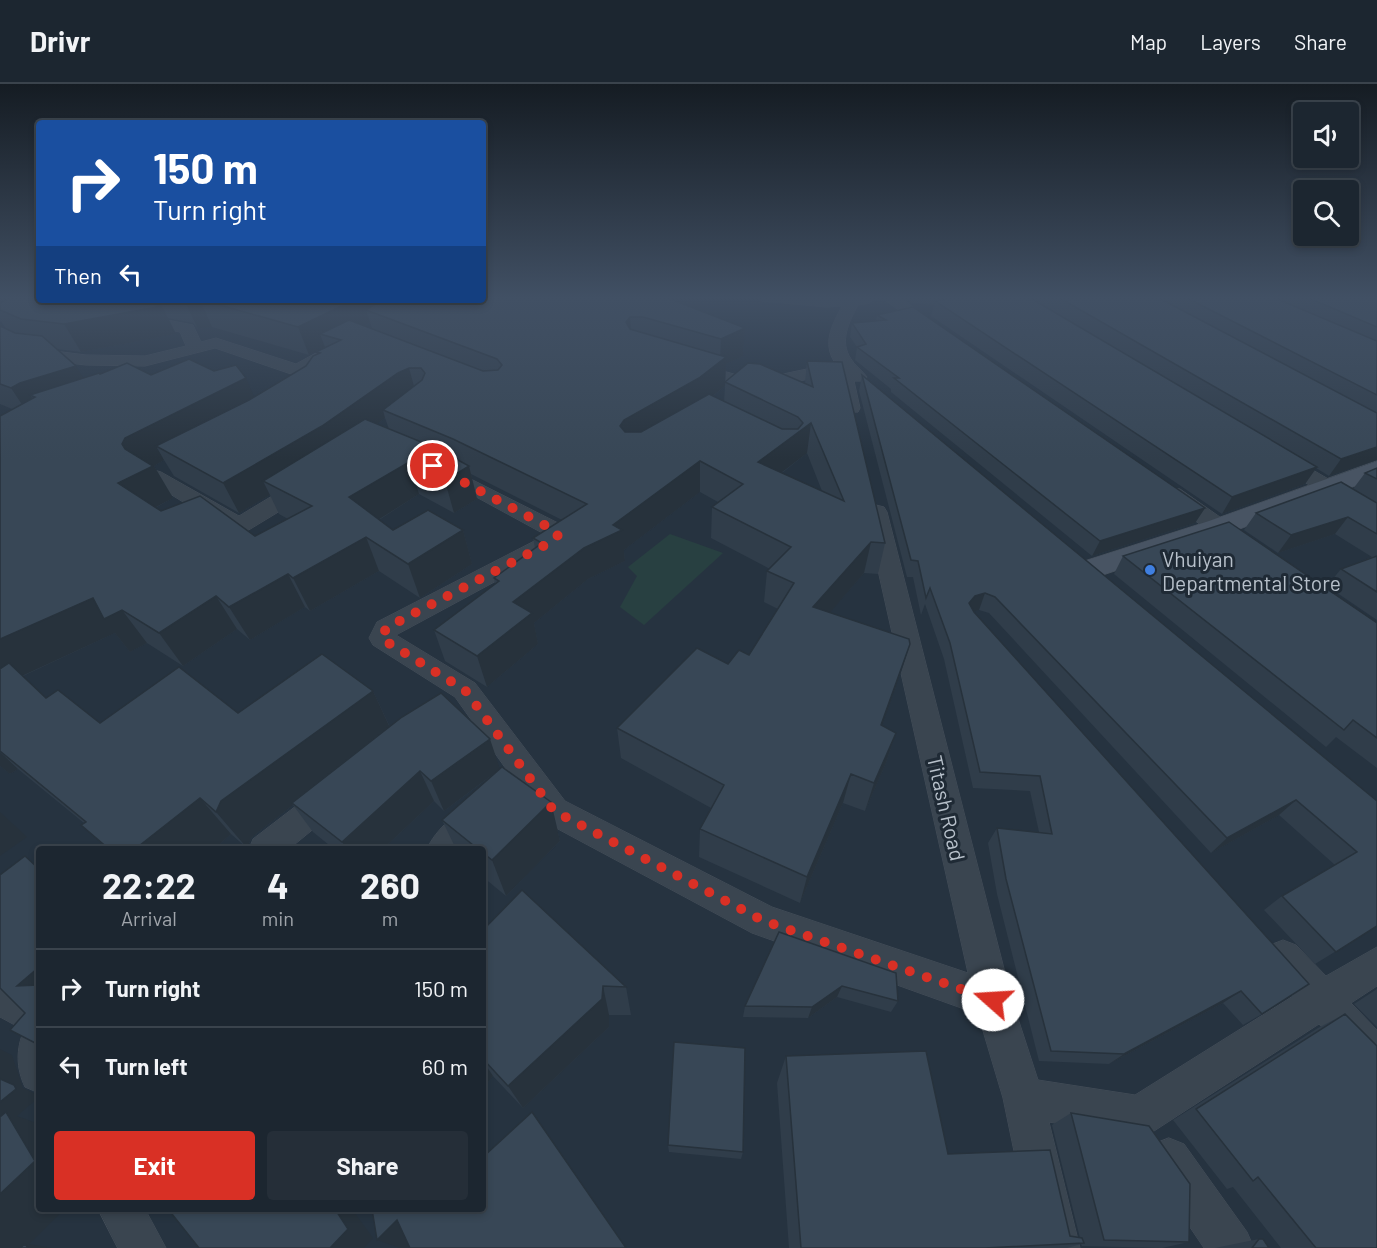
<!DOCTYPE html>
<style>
body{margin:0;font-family:Barlow,sans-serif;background:#252e38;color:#f1f3f6;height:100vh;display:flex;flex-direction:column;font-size:22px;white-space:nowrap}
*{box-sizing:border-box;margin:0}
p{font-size:20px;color:#a0a5ab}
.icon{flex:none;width:33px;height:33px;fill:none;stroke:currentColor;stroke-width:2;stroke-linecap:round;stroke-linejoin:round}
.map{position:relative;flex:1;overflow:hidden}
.details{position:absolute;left:36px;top:762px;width:450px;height:366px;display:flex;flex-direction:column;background:#1c2630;border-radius:6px;box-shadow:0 3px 9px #0003,0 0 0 2px #3a434c}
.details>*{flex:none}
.hud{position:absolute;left:36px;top:36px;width:450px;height:183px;border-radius:6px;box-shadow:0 3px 9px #0003,0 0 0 2px #3a434c;background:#1a4fa0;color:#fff;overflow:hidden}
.buttons{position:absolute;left:1293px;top:18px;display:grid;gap:12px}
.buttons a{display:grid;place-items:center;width:66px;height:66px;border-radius:6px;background:#1c2630;box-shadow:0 3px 9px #0003,0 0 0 2px #3a434c;font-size:30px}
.pin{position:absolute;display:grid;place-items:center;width:51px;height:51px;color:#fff;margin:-26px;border:3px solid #fff;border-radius:50%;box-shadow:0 2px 6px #0007}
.me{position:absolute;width:66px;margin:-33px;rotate:289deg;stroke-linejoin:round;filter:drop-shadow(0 0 4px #0008)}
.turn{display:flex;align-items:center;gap:21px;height:126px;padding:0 18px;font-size:27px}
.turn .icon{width:78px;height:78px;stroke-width:2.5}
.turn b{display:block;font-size:42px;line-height:51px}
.then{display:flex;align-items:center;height:57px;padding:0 18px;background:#0003;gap:12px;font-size:22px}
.eta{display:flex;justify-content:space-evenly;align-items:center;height:102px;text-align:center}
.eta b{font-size:36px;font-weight:700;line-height:42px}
.primary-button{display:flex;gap:12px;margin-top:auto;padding:12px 18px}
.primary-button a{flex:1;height:69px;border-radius:6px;background:#d93025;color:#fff;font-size:24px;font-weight:700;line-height:69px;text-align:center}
.primary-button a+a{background:#252e38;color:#f1f3f6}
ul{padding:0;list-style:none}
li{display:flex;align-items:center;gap:18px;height:78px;padding:0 18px;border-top:2px solid #3a434c}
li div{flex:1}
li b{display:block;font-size:22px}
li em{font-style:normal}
header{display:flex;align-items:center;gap:36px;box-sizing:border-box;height:84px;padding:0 30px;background:#1c2630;border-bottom:2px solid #3a434c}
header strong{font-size:28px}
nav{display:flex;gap:33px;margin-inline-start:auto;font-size:21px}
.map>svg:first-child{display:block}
.green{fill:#284041}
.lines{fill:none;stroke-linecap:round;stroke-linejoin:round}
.street-casing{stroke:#444e59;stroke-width:1}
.secondary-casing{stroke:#444e59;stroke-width:1}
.street{fill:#3a4550;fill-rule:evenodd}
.secondary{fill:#485463;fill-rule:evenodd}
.wall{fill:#303d4a;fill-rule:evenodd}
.shaded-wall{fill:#27323c}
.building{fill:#384756;stroke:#27323c;stroke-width:1.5;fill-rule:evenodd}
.route{stroke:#d93025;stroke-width:10;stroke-dasharray:0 18}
.shop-dot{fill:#3f7fe0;stroke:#1f2a35;stroke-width:2}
.labels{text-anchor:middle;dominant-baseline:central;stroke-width:6;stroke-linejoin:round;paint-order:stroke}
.poi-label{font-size:21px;fill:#b7c0ca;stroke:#1f2a35;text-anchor:start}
.street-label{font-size:21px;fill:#b7c0ca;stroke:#1f2a35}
</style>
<header>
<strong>Drivr</strong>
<nav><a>Map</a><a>Layers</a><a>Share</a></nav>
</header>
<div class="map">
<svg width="1377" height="1164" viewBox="0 0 1377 1164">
<rect width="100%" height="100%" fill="#263340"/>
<path class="green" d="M670,450L723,469L644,541L620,523L637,492L628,483Z"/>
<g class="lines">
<defs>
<g id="street">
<path d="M754,212L870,213L873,216L870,219L858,221C849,238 839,257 851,275C855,282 862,286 867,293L864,297H854L860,324L858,328H844L842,324L836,289L754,307L685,287L682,283L685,279L691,278L755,296L835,279C822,259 832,241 842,222L826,223L762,217Z"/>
<path d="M880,212H898L944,246L942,249H930Z"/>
<path d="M136,230L193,241L201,258L216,254L296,280L334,259H346L348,263L346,267L308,287L322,302C316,311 306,318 294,315L292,311L302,301L291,290L215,264L145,282L86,281L34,275L0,260V249L38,265L86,271L145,272L186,262L180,248L130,238L128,235Z"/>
<path d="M1278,368L1285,370L1377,423V439L1369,437L1271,378L1268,374L1271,370Z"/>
<path d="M441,380L562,441L569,451L561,462L396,551L475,599L565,717L772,823L968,889L865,428L868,423L876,421L884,423L887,428L1012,916L1038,996L1135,1011L1293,912L1270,887L1265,874L1270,861L1283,856L1296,861L1326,892L1377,863V902L1351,919L1377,946V994L1363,988L1319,940L1154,1047L1139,1053L1049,1038L1080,1164H1034L1003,1014L978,930L752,849L543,737L455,613L373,561L369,554L377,538L546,451L434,390L431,386L434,382Z"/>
<path d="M154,386L161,388L239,432L297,397L305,396L313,397L316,402L313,407L247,447L239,449L231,447L147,396L144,392L147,388Z"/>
<path d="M1172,404L1180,405L1247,452L1251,457L1247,462L1239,464L1231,462L1164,415L1161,410L1164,405Z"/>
<path d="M333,698L344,702L349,711L344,720L289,765H249L253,755L322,702Z"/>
<path d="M477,719L488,723L493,733L488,743L465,765H427C435,746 458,726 477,719Z"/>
<path d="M0,894L39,913V1009L25,1003C16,984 16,965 24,946L0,933Z"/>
<path d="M1169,1054L1184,1060L1247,1148L1254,1164H1204L1154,1090L1148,1075L1154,1060Z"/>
<path d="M98,1125H145L166,1164H118Z"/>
</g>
<path id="secondary" d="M1377,377V394L1229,449L1091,495L1081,492L1076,485L1081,478L1209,437Z"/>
</defs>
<use href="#street" class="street-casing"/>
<use href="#secondary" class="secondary-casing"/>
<use href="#street" class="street"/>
<use href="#secondary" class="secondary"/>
</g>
<g class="wall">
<path d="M0,212L39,216H483L697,225L745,244L743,272L726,280L725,298L805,299L807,277L885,459L878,490L864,489L829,529L910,560L900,591L882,642L896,649L886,679L865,727L843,719L800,819L699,773L700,745L711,724L621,674L617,644L728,580L749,571L778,525L764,518L767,487L770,485L711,454L712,423L718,418L700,408L624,466L625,477L588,495L534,539L538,560L487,603L445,577L434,546L495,500L494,494L535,464L533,454L562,436L471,390L477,415L454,429L419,410L379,436L393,446H463L472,480L420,514L379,487L310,527L305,523L250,556L237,545L183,582L147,559L130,568L115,549L23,592L46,614L100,639L238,629L373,607L390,643L500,685L551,718L560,757L506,812L483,793V765H456L442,736L495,689L444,727L434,717L383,765H334L313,748L293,721L252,753L247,764L231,750L214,765H108L81,741L84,739L18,685L10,690L0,682V332L12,325L0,320V242L6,245L1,237L0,238ZM168,234L193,239L198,245L212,243L309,271L325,263V264L316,268L317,270L306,282L254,313L151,291L100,290L83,294L57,265L81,268L176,250ZM370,238L372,244L365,242ZM725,302L724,318L713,312ZM385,334L389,345L377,340ZM807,369L822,407L782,389ZM164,376L174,392L239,429L270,411L279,430L288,435L255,452L161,427L155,424L173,414L154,382Z"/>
<path d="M871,212H883L882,216H875Z"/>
<path d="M901,212H1377V376L1329,392L1316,384L1305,400L1222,430L931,232L934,221L912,219Z"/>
<path d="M877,231L1205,424L1195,439L1092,472L891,308V305L855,276L857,263L850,253L852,239L876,237Z"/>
<path d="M862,291L1377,717V842L1315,880L1264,826L1282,812L1335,781L1279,731L1211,769L989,529L979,526L973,527L1262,930L1243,941L1223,919L1109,980L1039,977L997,810L988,759L997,744L1039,748L1030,707L973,704L944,575L925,520L921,531L913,493H907L859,307Z"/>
<path d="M1377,384V536L1327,502L1341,485L1372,473L1335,450L1278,469L1244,446L1256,429L1353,405L1365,389Z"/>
<path d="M1123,472L1377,539V684L1336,653L1326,663L1114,490Z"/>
<path d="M483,846L626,903L631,931H609V943L523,1024L493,992L483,1004Z"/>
<path d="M779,848L898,917L891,928L837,913L808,934L743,933L745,922Z"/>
<path d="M1377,905V943L1354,920Z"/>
<path d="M1345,930L1377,1164H1281L1233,1103L1227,1105L1173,1036L1318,944Z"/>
<path d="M786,972L948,1070L1070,1152L1080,1154L1052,1041L1071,1029L1189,1158L1162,1164L1082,1162L1081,1160L1067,1164H789L777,999Z"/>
<path d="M668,1061L743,1068L741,1075L669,1068Z"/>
<path d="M1259,1155L1269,1164H1215Z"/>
</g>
<g class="shaded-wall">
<path d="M0,212H39L0,226Z"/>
<path d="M667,212H727L666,240L665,213Z"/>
<path d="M196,216H200L212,243L198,245L185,218Z"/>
<path d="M354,216H402L366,226L370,238L363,243L320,250L325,263L309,271L298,243Z"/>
<path d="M162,222L176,250L81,268L64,240Z"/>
<path d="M630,233L632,261L626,238Z"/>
<path d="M745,244L743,272L726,280L725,302L699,323L622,372L620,342L624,336L720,278L721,255Z"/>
<path d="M76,282L94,311L35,313L30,311L42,327L31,334L11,304L20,299Z"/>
<path d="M409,284L417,313L383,326L385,334L334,372L263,397L270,411L239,429L223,399L398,289Z"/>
<path d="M246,294L260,326L156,362L164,376L154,382L173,414L139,432L118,399L122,360L125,354Z"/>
<path d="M811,339L807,369L756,408L758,378Z"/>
<path d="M1377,363V376L1329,392L1341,375Z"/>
<path d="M700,377V408L624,466L625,477L588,495L534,539L538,560L487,603L477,572L513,518L613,441Z"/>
<path d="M409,378L419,410L362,446L349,413Z"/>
<path d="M469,382L477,415L454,429L445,397Z"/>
<path d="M1317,383L1305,400L1222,430L1232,413Z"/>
<path d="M1205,424L1195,439L1092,472L1100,457Z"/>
<path d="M1348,433L1335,450L1278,469L1291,451Z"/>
<path d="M463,446L472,480L420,514L408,480Z"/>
<path d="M366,453L379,487L310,527L293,494Z"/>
<path d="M871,458L864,489L808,554L813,523Z"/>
<path d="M288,490L305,523L250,556L229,523Z"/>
<path d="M985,509L979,526L968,529L969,519L975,512Z"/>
<path d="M216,512L237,545L183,582L159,549Z"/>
<path d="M93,514L122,526L147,559L130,568L115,549L0,602V555Z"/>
<path d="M910,560L900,591L872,671L881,641Z"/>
<path d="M373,607L391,646L292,719L293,721L252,753L247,764L216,728L221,717Z"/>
<path d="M896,649L886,679L865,727L874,699Z"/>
<path d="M490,655L500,685L444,727L431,697Z"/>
<path d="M0,668L18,685L10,690L0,682Z"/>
<path d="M420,687L434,717L383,765H347L342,758Z"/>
<path d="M851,690L843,719L800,819L807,793Z"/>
<path d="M200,714L231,750L214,765H135Z"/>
<path d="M1296,716L1279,731L1211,769L1227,754Z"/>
<path d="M551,718L560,757L506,812L492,776Z"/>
<path d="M0,728L27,753L0,772Z"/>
<path d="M39,883V914L17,902Z"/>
<path d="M603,902L609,931V943L523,1024L508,1002Z"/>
<path d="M842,902L837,913L808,934L812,923Z"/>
<path d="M1241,907L1223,919L1109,980L1124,970Z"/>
<path d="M0,965L12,971L23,1004L36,1010L38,1014L17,1032L39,1040V1125H65L29,1160L52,1164H0Z"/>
<path d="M483,977L493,992L483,1004Z"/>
<path d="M335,1125H352L373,1154L364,1164H330Z"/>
<path d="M397,1136L424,1149L408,1164H400L377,1156Z"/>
</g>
<g class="building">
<path d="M15,212H39V216H131L162,222L64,240L21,235L0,226V219Z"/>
<path d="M483,212H667L665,213L745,244L721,255L643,233H630L626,238L630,245L726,273L699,294L624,336L620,342L625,348H641L709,310L782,345H798L803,339L798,333L725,298L748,279L760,280L813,303L807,277L842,278L885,459L871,458L813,523L909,555L910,560L881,641L896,649L874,699L851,690L807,793L700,745L724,701L617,644L697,564L728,580L739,566L749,571L794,499L767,487L791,463L712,423L743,400L700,377L613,441L622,446L584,464L513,518L532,529L477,572L434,546L499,497L494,494L542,459L533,454L587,420L453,355L383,326L422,296L425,289L421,284H409L398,289L322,342L223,399L156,362L249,316L306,282L313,272L320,269L316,268L341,256L320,250L349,236L483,287L498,286L502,281L497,275L366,226L382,216H483ZM811,339L844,417L758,378Z"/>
<path d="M960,212H1027L1317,383L1232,413L935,217Z"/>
<path d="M1056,212H1155L1377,329V363L1341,375Z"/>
<path d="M1183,212H1270L1377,257V311Z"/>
<path d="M1304,212H1377V243Z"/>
<path d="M183,216H196L185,218Z"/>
<path d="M202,216H354L298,243Z"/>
<path d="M913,223L1205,424L1100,457L894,294H899L857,263L866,260L852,239L886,236L877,231Z"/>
<path d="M0,242L15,249L42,252L76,282L20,299L11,304L0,300Z"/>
<path d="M189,275L214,287L236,281L246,294L125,354L122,360L125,365L153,382L118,399L161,427L200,412L255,452L312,422L263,397L365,335L436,364L469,382L445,397L409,378L349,413L393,446L428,426L463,446L408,480L366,453L293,494L288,490L229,523L216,512L159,549L122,526L104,535L93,514L0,555V332L35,313L30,311L99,289L100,290L127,279L151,291Z"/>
<path d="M862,291L1377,717V842L1336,868L1282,812L1357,768L1296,716L1227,754L995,513L985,509L975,512L969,519L974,528L1309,900L1262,930L1241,907L1124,970L1051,967L1006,795L997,744L1052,750L1040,692L980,688L950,559L930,504L926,514L918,477L911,476Z"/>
<path d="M1377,384V395L1365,389Z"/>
<path d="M1341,398L1377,419V450L1348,433L1291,451L1256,429Z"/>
<path d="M1229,438L1377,539V654L1353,636L1344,646L1123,472Z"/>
<path d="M1377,472V508L1341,485Z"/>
<path d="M322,570L373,607L221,717L216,728L200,714L135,765H109L81,741L86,738L0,667V585L9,579L46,614L58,606L100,639L179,583L238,629Z"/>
<path d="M441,609L490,655L431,697L420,687L342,758L292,719L402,633Z"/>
<path d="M502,683L551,718L492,776L483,769V765H478L442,736Z"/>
<path d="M25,772L39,785V883L17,902L39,901V961L10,946L25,929L0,904V791Z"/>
<path d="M522,806L626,903L603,902L602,915L508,1002L483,975V846Z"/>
<path d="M779,848L896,889L898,917L842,902L812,923L745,922Z"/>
<path d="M1345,930L1377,962V1164H1316L1258,1093L1253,1097L1196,1025Z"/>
<path d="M674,958L745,964L743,1068L668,1061Z"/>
<path d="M926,967L948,1070L1050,1066L1070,1152L1082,1154L1084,1159L985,1164H801L786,972Z"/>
<path d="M0,993V995L14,1001L16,1005L0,1018Z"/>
<path d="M6,1028L35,1077L0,1110V1033Z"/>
<path d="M532,1028L626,1164H410L397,1136L377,1156L372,1125H483V1073Z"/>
<path d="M1071,1029L1149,1042L1190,1100L1189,1158L1104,1156Z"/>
<path d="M168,1125H335L348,1145L330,1164H199Z"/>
<path d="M1259,1155H1263L1269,1164H1252Z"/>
<path d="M25,1160L28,1164H20Z"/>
</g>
<linearGradient id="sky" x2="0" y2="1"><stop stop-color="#151c23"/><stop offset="0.57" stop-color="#415064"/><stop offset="1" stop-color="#415064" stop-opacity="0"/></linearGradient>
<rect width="1377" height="375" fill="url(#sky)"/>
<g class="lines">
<path class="route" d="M433,382L554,446L558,451L553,457L386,544L382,555L465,606L554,727L764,837L993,916"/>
</g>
<circle class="shop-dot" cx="1150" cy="486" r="6"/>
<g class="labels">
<g class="poi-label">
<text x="1162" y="474">Vhuiyan<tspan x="1162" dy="24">Departmental Store</tspan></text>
</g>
<g class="street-label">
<text transform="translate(947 724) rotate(77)">Titash Road</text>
</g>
</g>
</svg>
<div class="buttons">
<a><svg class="icon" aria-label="sound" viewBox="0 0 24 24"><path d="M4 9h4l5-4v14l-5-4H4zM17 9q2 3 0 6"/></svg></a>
<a><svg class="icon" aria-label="search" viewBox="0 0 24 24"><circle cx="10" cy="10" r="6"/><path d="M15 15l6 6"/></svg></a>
</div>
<div class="pin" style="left:433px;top:382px;background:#d93025"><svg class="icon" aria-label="arrive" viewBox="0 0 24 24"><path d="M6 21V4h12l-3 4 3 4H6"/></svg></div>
<svg class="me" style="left:993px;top:916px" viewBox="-20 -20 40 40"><circle r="19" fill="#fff"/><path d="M0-13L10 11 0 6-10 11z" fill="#d93025"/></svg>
<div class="hud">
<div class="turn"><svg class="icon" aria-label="right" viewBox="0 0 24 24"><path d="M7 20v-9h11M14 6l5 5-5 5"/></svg><div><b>150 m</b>Turn right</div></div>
<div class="then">Then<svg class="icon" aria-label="left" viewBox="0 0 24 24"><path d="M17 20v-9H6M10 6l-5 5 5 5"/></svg></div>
</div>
<section class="details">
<div class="eta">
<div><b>22:22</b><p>Arrival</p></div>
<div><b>4</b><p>min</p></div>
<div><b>260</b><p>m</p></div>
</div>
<ul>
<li><svg class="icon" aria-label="right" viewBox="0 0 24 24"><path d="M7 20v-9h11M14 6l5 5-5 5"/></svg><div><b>Turn right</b></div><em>150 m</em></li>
<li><svg class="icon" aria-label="left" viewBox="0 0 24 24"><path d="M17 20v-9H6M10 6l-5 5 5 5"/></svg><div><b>Turn left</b></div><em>60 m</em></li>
</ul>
<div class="primary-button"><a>Exit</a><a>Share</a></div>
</section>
</div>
